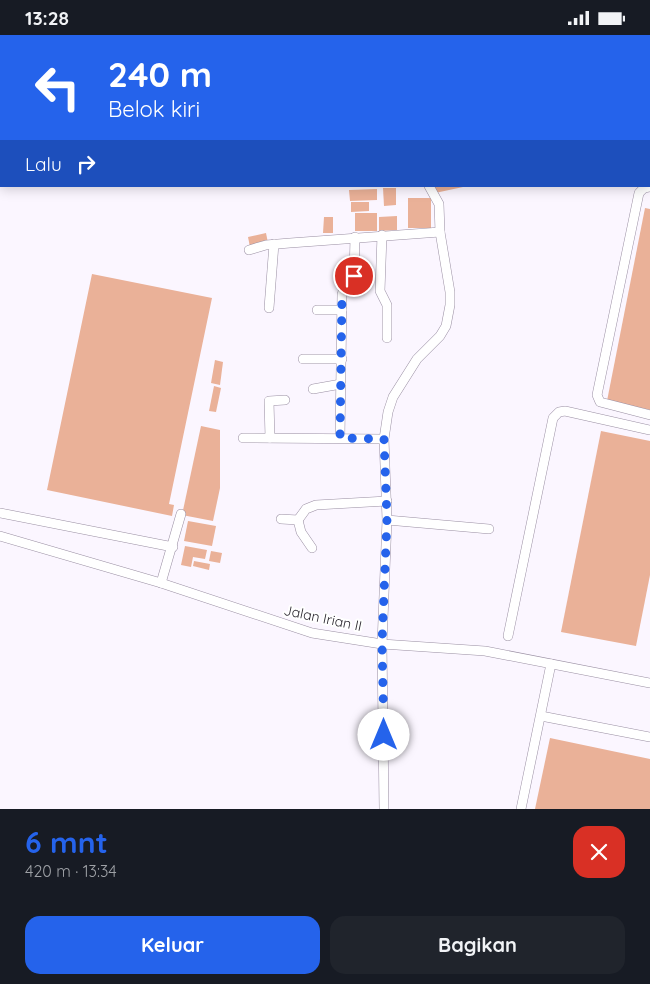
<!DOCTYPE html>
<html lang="id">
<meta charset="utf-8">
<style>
body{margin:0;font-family:Quicksand,sans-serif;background:#20242c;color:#f1f3f6;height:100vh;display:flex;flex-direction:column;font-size:19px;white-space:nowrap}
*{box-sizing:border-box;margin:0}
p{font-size:16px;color:#9ea1a6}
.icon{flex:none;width:28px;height:28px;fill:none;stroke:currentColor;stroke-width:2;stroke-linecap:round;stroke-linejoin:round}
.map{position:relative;height:774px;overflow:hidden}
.details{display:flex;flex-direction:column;background:#171b24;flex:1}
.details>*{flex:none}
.banner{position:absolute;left:0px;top:0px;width:650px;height:152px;box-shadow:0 2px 12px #0003;background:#2563eb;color:#fff;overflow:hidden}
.pin{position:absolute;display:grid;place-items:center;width:42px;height:42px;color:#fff;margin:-21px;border:2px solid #fff;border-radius:50%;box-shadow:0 1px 5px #0007}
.me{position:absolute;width:55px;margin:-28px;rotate:0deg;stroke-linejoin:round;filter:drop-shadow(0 0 4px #0008)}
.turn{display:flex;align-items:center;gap:18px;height:105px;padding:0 25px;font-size:22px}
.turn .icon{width:65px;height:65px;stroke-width:2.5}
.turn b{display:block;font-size:35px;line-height:42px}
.then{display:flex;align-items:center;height:48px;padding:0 25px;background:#0003;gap:10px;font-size:19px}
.round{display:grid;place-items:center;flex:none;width:52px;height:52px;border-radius:15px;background:#20242c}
.head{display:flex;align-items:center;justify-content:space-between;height:85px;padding:0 25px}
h1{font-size:30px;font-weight:700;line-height:38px;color:#2563eb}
.primary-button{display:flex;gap:10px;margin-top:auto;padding:10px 25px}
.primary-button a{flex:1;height:58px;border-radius:15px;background:#2563eb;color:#fff;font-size:20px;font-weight:700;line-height:58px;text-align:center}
.primary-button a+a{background:#20242c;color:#f1f3f6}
.status{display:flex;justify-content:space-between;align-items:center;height:35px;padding:0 25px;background:#171b24;direction:ltr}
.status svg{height:14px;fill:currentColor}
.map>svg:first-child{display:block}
.building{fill:#eab198}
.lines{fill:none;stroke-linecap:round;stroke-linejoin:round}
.minor-casing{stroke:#9a8fa3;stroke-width:10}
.minor{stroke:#fff;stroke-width:9}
.route{stroke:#2563eb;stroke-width:9;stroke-dasharray:0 16.2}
.labels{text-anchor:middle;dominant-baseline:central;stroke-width:4;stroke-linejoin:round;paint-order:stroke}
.street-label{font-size:14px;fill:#2c2830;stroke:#fff}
</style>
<div class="status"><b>13:28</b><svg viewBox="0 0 49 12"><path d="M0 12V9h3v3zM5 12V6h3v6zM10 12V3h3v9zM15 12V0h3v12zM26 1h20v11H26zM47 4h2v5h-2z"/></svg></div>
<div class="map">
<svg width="650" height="774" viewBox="0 0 650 774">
<rect width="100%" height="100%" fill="#fbf6ff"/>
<g class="building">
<path d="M434,151H462L463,152L435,158Z"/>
<path d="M383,153H396V170L384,171Z"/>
<path d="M377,154V165L350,166L349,155Z"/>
<rect x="408" y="163" width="23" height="30"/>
<path d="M351,167H369V176L351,177Z"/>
<path d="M645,173L650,174V375L607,366Z"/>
<rect x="355" y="178" width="22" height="18"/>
<path d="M397,181V195L379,196V182Z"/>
<path d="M324,182H333V198H323Z"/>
<path d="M266,198L268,208L250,212L248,202Z"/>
<path d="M92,239L212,263L169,469L174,470L172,481L47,455Z"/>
<path d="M215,325L223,327L220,350L211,348Z"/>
<path d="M214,351L221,353L216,377L209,376Z"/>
<path d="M201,391L220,395V453L213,486L182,480Z"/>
<path d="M601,396L650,406V540L636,611L561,597Z"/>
<path d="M188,486L216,491L212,511L184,506Z"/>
<path d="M185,511L207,515L205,524L193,522L191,532L181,530Z"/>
<path d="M211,516L222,518L220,528L209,526Z"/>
<path d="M194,526L210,529L209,535L193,531Z"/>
<path d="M550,703L650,724V774H535Z"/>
</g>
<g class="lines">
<defs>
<g id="minor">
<path d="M433,0V1"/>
<path d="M612,0L614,1"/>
<path d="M83,1V0"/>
<path d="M594,1L600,0"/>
<path d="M649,35L650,29"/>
<path d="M649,55L650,56"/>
<path d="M649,88H650"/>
<path d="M650,152L644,153L639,158L597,360L600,367L650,380"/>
<path d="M382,200L380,256L387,270V303"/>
<path d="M249,215L266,210L290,208L440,197"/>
<path d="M269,273L274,209"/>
<path d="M317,275H342"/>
<path d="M303,324H342"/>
<path d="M313,354L341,349"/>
<path d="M243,403L384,404"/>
<path d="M270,403L269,366L285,365"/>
<path d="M340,403L342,259L352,247L354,241L355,202"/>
<path d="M0,478L173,512"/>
<path d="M281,484L298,485L306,474L316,470L387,466"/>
<path d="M298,485L301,497L312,513"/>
<path d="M387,485L489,494"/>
<path d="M0,501L161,548L312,598L382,609L485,616L650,648"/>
<path d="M161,548L181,479"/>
<path d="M508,601L553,383L559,377L565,376L650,395"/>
<path d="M541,681L650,702"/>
<path d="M384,774L382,609L387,485L384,404L388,377L393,362L417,324L440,301L446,291L450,270V257L440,197L439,169L429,151"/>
<path d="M521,774L551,629"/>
</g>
</defs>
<use href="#minor" class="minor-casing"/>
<use href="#minor" class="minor"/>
</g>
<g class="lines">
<path class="route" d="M354,241L352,247L342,259L340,403L384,404L387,484L382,608L384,700"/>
</g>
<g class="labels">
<g class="street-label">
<text transform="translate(323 583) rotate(12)">Jalan Irian II</text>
</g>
</g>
</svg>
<div class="pin" style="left:354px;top:241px;background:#d93025"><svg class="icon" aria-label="arrive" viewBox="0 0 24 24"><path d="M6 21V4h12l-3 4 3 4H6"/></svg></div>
<svg class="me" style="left:384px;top:700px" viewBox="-20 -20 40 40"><circle r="19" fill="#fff"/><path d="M0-13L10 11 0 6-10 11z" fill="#2563eb"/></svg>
<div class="banner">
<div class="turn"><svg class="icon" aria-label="left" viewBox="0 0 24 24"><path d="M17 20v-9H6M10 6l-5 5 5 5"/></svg><div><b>240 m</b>Belok kiri</div></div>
<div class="then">Lalu<svg class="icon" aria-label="right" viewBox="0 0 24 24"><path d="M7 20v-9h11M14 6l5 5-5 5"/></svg></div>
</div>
</div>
<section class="details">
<div class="head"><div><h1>6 mnt</h1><p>420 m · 13:34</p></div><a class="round" style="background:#d93025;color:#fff"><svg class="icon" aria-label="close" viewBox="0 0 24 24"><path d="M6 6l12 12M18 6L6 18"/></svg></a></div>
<div class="primary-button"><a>Keluar</a><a>Bagikan</a></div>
</section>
